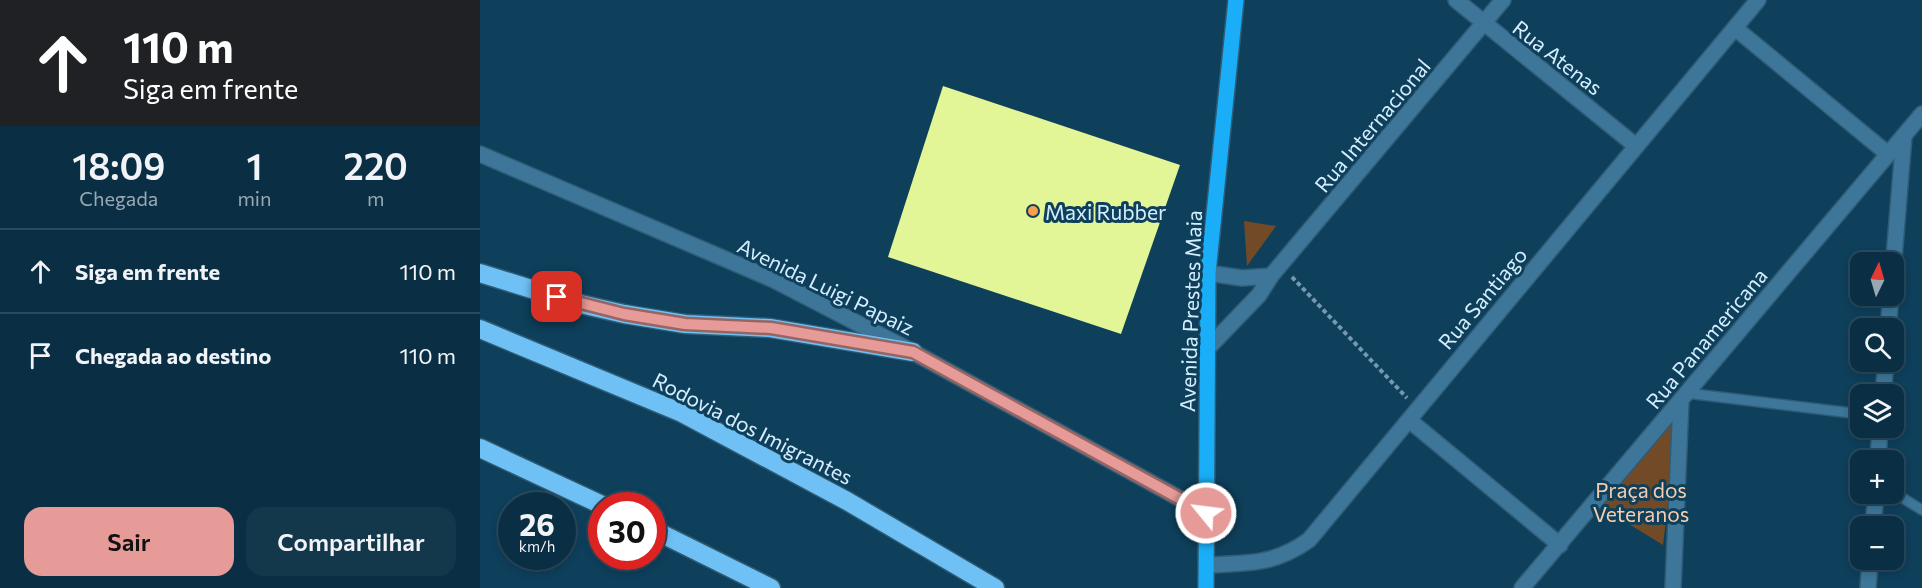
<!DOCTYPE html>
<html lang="pt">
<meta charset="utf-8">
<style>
body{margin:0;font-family:Commissioner,sans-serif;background:#13374b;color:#f1f3f6;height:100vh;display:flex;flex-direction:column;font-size:22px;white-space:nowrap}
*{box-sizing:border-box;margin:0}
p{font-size:20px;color:#99a9b2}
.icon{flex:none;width:33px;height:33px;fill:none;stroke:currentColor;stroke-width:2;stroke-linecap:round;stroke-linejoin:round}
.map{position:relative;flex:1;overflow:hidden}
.panel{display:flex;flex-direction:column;background:#0a2f44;width:480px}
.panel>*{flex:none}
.top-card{background:#202124;color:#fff;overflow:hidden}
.needle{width:39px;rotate:5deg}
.controls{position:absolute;left:1370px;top:252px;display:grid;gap:12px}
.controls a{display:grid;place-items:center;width:54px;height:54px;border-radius:12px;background:#0a2f44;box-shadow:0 3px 9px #0003,0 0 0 2px #2a4a5d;font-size:30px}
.speed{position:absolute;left:18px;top:492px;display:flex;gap:12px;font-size:30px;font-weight:700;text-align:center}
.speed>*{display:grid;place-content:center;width:78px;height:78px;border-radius:50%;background:#0a2f44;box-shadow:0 3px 9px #0003,0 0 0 2px #2a4a5d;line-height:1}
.speed small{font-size:15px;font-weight:400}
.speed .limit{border:9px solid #d22;background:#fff;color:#111}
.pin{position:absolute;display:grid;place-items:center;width:51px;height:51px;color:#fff;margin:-26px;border-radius:12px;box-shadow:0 3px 9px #0006}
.me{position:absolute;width:66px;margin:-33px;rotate:299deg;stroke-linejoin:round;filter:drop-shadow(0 0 4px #0008)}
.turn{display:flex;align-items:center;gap:21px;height:126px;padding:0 24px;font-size:27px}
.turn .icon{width:78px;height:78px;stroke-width:2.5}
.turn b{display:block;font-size:42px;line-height:51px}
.eta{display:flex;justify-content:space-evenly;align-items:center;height:102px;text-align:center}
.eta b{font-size:36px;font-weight:600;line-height:42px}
.cta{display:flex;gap:12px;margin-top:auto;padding:12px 24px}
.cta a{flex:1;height:69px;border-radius:18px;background:#e69b98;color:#111;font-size:24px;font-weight:600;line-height:69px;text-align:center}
.cta a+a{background:#13374b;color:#f1f3f6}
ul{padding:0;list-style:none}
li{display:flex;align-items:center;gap:18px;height:84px;padding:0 24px;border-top:2px solid #2a4a5d}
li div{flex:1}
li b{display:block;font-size:22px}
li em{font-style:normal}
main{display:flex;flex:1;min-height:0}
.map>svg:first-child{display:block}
.green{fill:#734a28}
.building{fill:#e2f697}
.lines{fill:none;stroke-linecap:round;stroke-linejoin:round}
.service-casing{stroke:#2e5b75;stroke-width:12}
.minor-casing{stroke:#2e5b75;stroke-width:18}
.primary-casing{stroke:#2e5b75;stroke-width:18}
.motorway-casing{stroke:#2e5b75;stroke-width:21}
.path{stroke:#7499af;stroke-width:4;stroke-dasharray:4.5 3;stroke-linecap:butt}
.service{stroke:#3d7699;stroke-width:9}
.minor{stroke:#3d7699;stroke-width:15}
.primary{stroke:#19aef7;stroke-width:15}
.motorway{stroke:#6fc0f4;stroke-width:18}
.route-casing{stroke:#966563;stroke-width:15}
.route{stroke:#e69b98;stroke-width:10}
.poi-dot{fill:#fb9e50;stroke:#0e3f5b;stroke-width:2}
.labels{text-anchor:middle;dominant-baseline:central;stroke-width:6;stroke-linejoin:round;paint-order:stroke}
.street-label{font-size:21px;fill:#d5eeff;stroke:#0e3f5b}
.poi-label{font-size:21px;fill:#d5eeff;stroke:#0e3f5b;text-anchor:start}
.park-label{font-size:21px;fill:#f5cdaf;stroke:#0e3f5b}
</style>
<main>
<section class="panel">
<div class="top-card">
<div class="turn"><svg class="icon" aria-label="ahead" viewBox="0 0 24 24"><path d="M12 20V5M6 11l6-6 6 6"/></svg><div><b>110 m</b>Siga em frente</div></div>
</div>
<div class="eta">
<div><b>18:09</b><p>Chegada</p></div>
<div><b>1</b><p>min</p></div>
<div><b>220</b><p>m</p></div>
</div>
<ul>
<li><svg class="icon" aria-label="ahead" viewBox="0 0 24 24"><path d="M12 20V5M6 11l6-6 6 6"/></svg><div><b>Siga em frente</b></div><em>110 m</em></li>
<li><svg class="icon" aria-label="arrive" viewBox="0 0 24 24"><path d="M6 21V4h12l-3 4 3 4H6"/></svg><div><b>Chegada ao destino</b></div><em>110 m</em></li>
</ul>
<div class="cta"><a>Sair</a><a>Compartilhar</a></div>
</section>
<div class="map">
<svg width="1442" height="588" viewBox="0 0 1442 588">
<rect width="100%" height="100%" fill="#0e3f5b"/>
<g class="green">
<path d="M764,221L796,226L767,266Z"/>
<path d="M1199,413L1183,545L1121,507Z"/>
</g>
<path class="building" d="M463,86L700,165L641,334L408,257Z"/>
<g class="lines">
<defs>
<g id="service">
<path d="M1206,393L1380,414"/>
<path d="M1413,492L1442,510"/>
</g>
<g id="minor">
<path d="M976,0L1156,146"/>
<path d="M1255,28L1408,154"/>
<path d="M0,154L294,280L433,352L726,513"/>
<path d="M1413,270L1424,136"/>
<path d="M728,273L762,278L791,276"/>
<path d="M1408,328L1411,296"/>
<path d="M727,349L779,295L791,276L1023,0"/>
<path d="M1403,394L1406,362"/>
<path d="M929,420L1080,545"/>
<path d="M1398,460L1400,428"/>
<path d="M1393,526L1396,494"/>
<path d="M727,565C769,563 794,565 829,540L1278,0"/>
<path d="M1042,588L1442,114"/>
<path d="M1193,588L1201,400"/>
<path d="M1388,588L1390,560"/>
</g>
<path id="primary" d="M726,588L728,273L756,0"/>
<g id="motorway">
<path d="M0,273L96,303L144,314L205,324L290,328L433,352"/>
<path d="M0,329L202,413L367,501L515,588"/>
<path d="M0,448L124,506"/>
<path d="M172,529L291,588"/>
</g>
</defs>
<use href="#service" class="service-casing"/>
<use href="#minor" class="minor-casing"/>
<use href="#primary" class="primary-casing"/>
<use href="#motorway" class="motorway-casing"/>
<path class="path" d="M812,277L927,398"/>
<use href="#service" class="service"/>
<use href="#minor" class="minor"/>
<use href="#primary" class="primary"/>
<use href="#motorway" class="motorway"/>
</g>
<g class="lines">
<defs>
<path id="route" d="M77,297L144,314L205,324L291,328L433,352L726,513"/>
</defs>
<use href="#route" class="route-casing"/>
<use href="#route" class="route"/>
</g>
<circle class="poi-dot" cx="553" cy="211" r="6"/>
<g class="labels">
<g class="street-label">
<text transform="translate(1078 57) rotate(38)">Rua Atenas</text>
<text transform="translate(892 125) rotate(-50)">Rua Internacional</text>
<text transform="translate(346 286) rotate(26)">Avenida Luigi Papaiz</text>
<text transform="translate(1002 298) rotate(-50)">Rua Santiago</text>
<text transform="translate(710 311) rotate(-88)">Avenida Prestes Maia</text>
<text transform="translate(1226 338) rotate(-50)">Rua Panamericana</text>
<text transform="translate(273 428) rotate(27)">Rodovia dos Imigrantes</text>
</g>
<g class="poi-label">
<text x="565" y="211">Maxi Rubber</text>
</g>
<g class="park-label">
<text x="1161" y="489">Praça dos<tspan x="1161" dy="24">Veteranos</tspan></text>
</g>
</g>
</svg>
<div class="controls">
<a><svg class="needle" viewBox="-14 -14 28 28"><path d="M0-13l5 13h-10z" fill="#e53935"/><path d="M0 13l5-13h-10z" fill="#99a9b2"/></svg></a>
<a><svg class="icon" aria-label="search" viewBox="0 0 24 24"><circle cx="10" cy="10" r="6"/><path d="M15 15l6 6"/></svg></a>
<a><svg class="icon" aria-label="layers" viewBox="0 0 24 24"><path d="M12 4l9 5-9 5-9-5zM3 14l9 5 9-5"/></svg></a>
<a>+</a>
<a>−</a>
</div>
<div class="speed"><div>26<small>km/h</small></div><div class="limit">30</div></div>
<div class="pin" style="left:77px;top:297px;background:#d93025"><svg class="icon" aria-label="arrive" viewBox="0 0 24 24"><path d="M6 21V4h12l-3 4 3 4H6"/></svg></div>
<svg class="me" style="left:726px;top:513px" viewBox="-20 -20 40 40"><circle r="17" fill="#e69b98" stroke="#fff" stroke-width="3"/><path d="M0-11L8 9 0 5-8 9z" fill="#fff"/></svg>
</div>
</main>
